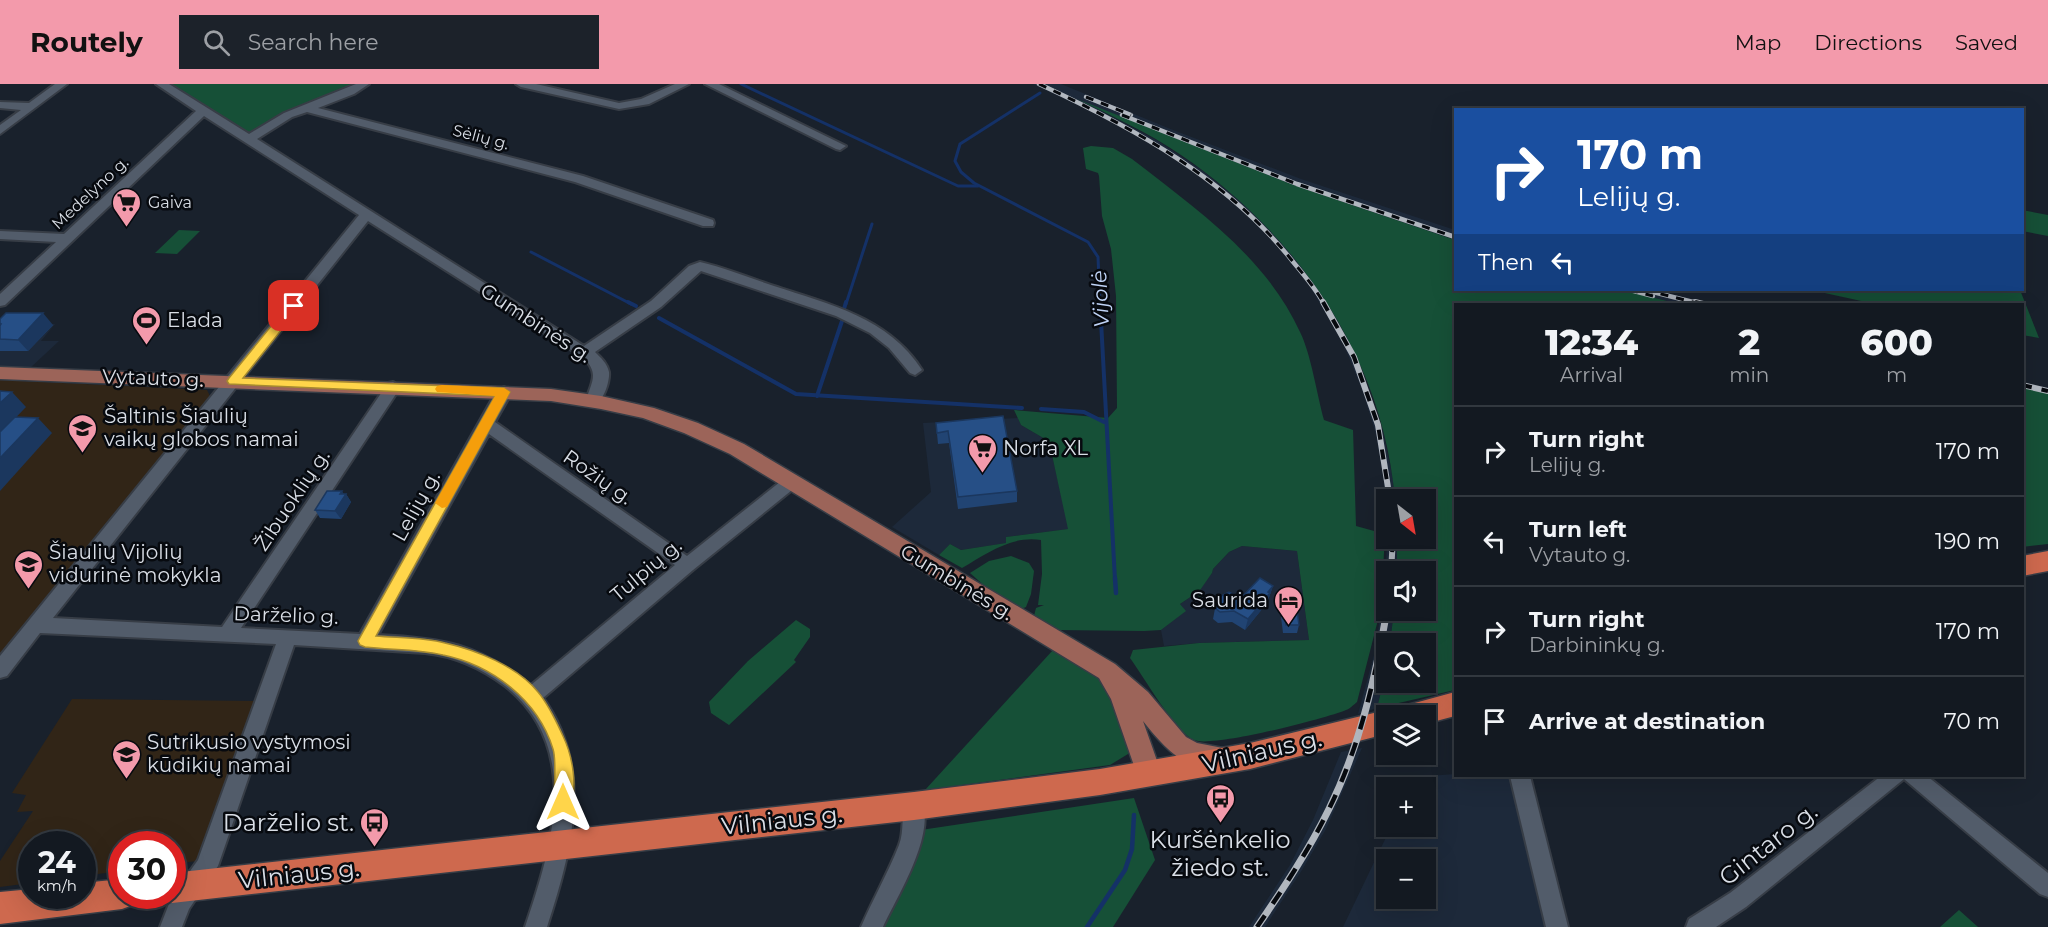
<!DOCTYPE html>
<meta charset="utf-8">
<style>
body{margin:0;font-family:Montserrat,sans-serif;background:#1c222a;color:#f1f3f6;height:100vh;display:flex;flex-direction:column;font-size:22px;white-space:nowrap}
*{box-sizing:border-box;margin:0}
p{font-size:20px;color:#9da0a5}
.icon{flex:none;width:33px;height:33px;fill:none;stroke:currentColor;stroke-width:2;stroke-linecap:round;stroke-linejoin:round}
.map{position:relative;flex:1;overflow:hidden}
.details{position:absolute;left:1454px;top:219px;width:570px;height:474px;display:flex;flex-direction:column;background:#131921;border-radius:0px;box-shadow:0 6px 24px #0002,0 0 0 2px #32383f}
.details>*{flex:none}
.top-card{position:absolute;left:1454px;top:24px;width:570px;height:183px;border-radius:0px;box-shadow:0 6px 24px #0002,0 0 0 2px #32383f;background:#1a4fa0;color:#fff;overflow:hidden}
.needle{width:39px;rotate:149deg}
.tools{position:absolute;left:1376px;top:405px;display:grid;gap:12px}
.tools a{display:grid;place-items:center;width:60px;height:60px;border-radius:0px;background:#131921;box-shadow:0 6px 24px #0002,0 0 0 2px #32383f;font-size:30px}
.speed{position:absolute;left:18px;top:747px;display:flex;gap:12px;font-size:30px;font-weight:700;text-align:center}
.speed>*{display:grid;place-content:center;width:78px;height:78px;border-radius:50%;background:#131921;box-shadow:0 6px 24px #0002,0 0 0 2px #32383f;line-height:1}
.speed small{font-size:15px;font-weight:400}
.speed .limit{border:9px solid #d22;background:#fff;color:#111}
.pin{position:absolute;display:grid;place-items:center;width:51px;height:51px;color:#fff;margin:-26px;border-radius:12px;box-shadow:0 3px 9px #0006}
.me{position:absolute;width:66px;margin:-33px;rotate:0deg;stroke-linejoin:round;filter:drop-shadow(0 0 4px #0008)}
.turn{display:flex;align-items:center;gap:21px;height:126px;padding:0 24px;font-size:27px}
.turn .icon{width:78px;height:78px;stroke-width:2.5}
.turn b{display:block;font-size:42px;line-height:51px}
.then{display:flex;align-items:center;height:57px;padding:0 24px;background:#0003;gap:12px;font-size:22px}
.eta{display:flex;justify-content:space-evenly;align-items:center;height:102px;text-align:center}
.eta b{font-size:36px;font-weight:800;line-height:42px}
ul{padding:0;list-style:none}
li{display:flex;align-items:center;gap:18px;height:90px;padding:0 24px;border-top:2px solid #32383f}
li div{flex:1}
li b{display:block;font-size:22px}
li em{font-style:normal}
header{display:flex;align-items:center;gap:36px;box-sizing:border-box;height:84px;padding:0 30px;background:#f39aab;color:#111}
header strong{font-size:28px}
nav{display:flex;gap:33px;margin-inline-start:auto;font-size:21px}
.search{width:420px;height:54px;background:#1c222a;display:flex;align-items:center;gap:15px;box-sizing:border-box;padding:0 21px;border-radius:0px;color:#9da0a5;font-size:22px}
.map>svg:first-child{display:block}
.built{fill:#1d293a;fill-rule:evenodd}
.education{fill:#312517}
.green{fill:#165037}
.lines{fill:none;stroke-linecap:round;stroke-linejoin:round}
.stream-far2{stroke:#143167;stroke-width:3}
.stream-far1{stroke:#143167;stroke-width:4}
.stream{stroke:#143167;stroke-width:4.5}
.minor-casing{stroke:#373d46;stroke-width:4}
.major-casing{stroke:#373d46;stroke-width:3}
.highway-casing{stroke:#373d46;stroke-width:3}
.minor{fill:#525c6a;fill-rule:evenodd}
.major{fill:#9c6459;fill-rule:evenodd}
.highway{fill:#ce694e;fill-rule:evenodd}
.rail-far2-casing{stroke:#b1b7bf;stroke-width:4.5}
.rail-far1-casing{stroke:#b1b7bf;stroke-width:6}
.rail-casing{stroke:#b1b7bf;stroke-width:7}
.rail-far2{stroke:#070a0f;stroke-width:3;stroke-dasharray:8;stroke-linecap:butt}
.rail-far1{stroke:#070a0f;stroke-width:4;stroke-dasharray:10;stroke-linecap:butt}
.rail{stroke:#070a0f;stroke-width:4.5;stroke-dasharray:14;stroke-linecap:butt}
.wall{fill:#214473}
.shaded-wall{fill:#1b375e}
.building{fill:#264f86;stroke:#1b375e;stroke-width:1.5}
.route{fill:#ffd54a;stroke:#a68a30;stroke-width:1.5}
.slow{fill:#f59e0b}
.labels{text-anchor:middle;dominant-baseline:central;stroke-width:5;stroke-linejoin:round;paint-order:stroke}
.far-street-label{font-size:16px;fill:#d9dee6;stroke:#070a0f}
.far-poi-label{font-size:16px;fill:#d9dee6;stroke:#070a0f;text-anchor:start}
.poi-label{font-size:20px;fill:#d9dee6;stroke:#070a0f;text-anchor:start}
.street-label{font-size:20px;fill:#d9dee6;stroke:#070a0f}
.water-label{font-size:21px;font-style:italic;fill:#c0d4f7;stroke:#070a0f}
.near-street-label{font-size:24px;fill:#d9dee6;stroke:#070a0f}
.near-poi-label{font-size:24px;fill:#d9dee6;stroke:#070a0f;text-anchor:end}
</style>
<header>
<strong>Routely</strong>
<div class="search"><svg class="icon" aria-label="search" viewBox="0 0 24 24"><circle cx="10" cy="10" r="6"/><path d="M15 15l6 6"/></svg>Search here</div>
<nav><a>Map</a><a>Directions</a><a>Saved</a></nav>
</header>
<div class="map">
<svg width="2048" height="843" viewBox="0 0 2048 843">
<rect width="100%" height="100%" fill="#19212c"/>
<g class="built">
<path d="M1033,0H1061L1168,44L1301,95L1455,146V156L1410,141L1226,76L1090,21L1158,57L1203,87L1252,127L1276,151L1316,200L1351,260L1383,348L1393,395L1395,415L1386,416V427L1384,396L1376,350L1362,305L1344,261L1310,202L1271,154L1223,108L1175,72L1108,35Z"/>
<path d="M1623,206H1654L1712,220H1679Z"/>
<path d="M32,240H55L41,257H59L30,284L0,283V242Z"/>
<path d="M1018,334L1021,341L1045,355L1052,371L1069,445L1006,453L1007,459L961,466L950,460L939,471L892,443L931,408L923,339Z"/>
<path d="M1387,455H1397V487L1386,488V526L1394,527L1390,559L1386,560V588L1377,624L1358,630L1374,571L1385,504Z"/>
<path d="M1242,462L1297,467L1309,556L1199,559L1164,562L1161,546L1185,527L1180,520L1192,512L1202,513L1197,509L1212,489L1213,485L1229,468Z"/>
<path d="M1362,664L1326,745L1302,786L1265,843H1249L1290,781L1313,736L1341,668Z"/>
<path d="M1455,690L1509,692L1548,843H1343L1391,743L1425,742V704L1410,703L1415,693ZM1386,776H1425V814H1386Z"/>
</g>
<g class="education">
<path d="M0,296L207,306L210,312L207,318L0,576Z"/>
<path d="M72,615L258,617L205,776L173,780L172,760H122L121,787L83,792L82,760H32L31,799L0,803V777L33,727L17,728L26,711L12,709Z"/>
</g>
<g class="green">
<path d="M161,0H364L306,24L249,55Z"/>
<path d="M1077,15L1296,102L1455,156V206H1623L1679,220H1455V606L1377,624L1386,588V598H1425V560L1390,559L1394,527L1425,526V488L1397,487V455L1425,454V416L1395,415C1383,273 1297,150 1181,71C1149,49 1112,32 1077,15Z"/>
<path d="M1091,62L1113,64L1132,75C1195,124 1266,173 1300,248C1311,270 1317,311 1324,336L1353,346L1356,442L1385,450L1381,524L1357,618C1353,621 1350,625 1346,626C1324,635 1212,664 1194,656C1175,648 1144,593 1130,574L1133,566L1199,559L1309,556L1297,467L1242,462L1229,468L1213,485L1212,489L1198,509L1202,513L1199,515L1192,512L1180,520L1186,527L1161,546L1144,547L1056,546L1041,539L1034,532L1036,524L1044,521H1038L1042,490L1041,456C1012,451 986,470 962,484L939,471L950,460L961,466L1006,459V453L1068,445L1052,371L1045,355L1021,341L1014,326L1108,334L1117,324L1116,212L1111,165L1102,132L1099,92L1098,89L1086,85L1083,64Z"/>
<path d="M2022,126L2048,131V152L2022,147Z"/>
<path d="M179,146L200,147L177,170L155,169Z"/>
<path d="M1811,206H2020L2039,254L2022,251V220H1875Z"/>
<path d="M2022,304L2048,309V460L2022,463Z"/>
<path d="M1011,472L1029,479L1034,487L1031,510L1026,523L1019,526L997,513L970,489L989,477Z"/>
<path d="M796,536L810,545V553L794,576L796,578L729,641L711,629L709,618L748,577Z"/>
<path d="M1053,566L1107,600L1130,661L1128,670L1110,681L925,706Z"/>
<path d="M1134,714L1155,776L1113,843H872L914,747Z"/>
<path d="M1959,826L1978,843H1940Z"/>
</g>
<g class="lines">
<g class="stream-far2">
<path d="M741,0L958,102H978"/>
<path d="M1040,9L960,60L955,77L961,88L974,99L1088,158L1098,173L1100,220"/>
<path d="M531,168L631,220"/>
<path d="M846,220L872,140"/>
</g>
<g class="stream-far1">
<path d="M628,218L636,222"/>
<path d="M1100,218L1115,496"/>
<path d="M844,225L846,218"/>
<path d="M659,234L796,310L1022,324"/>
<path d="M817,312L843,234"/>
<path d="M1041,325L1084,328L1104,338"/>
</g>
<g class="stream">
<path d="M1115,494L1116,509"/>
<path d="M1087,843L1125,786L1132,765L1134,731"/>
</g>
<defs>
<g id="minor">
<path d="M55,0H67L0,50V41L21,26L0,24V18L29,19Z"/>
<path d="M156,0H169L249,50L284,29L356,0H369L354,10L318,24L583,92L713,136L714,139L713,142H703L575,98L307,28L292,33L257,55L584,262L651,217L689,182L700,178C725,184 750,194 774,202C829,220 889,234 922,286L915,291L910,289L889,264L870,249L836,232L701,187L661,223L595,268C601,274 607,279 609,288C610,297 603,319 594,321L586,316C592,297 599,290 584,274L368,137L53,534L222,543L388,299L393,298L400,303L398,307L241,544L360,550L496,308L504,303L512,308L495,338L687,472L785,394H797L799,398L797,402L693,486L543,614C594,685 572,766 547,843H525C552,763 583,663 505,602C481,584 455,572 425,569L294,561L218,782L189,825L182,843H160L172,812L198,776L276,560L40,549L7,592L0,594V572L359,131L204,32L5,221L0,222V210L56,158L0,155V147L64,150L196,27ZM489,350L675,481L531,601C477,560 444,554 378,551Z"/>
<path d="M516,0H536L619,19L641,15L675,0H689L649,20L619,25L521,3Z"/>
<path d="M705,0H719L846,62L840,66L836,65Z"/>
<path d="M1510,692H1530L1568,843H1546Z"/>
<path d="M1881,692H1927L2048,789V813L2040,810L1904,695L1746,823L1716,843H1686L1689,835L1730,809Z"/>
<path d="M914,713L921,715C937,749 898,811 883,843H861C873,815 888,789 899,761C905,746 900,730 907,715Z"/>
</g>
<path id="major" d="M0,283L551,305L601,312L654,324L698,339L744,360L1115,580L1148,608L1186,653L1197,659L1228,665L1232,673L1228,681C1190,695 1164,663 1143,637L1162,691L1158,699L1149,702L1140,699L1111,615L1099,594L730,370L684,349L643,334L601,325L551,317L0,295Z"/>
<g id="highway">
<path d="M2048,467V487L2022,492V472Z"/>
<path d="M1455,608V632L1425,640V632H1386V650L1250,685L1100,711L914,736L172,819L161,815L160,812H172V789L914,708L1100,685L1250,659L1386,626L1397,631L1400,623Z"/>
<path d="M122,795V812H137L133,821L122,825L0,840V808L32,805V812H82V799Z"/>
</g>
</defs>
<use href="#minor" class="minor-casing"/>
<use href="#major" class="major-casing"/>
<use href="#highway" class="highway-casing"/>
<use href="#minor" class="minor"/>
<use href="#major" class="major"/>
<use href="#highway" class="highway"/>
<defs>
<g id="rail-far2">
<path d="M1039,0C1134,44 1228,95 1294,179C1305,192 1316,205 1324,220"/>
<path d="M1086,13L1131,31"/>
<path d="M1122,31L1297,100L1455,153"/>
<path d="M1630,206L1653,212"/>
<path d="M1645,206L1701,220"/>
</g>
<g id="rail-far1">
<path d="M1323,218L1354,273L1378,341L1390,416"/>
<path d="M1695,218L1703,220"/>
<path d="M2022,301L2048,307"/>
<path d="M1391,488L1393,454"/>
</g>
<path id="rail" d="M1257,843C1283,805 1309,766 1329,725C1360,662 1375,595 1387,526"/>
</defs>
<use href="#rail-far2" class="rail-far2-casing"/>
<use href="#rail-far1" class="rail-far1-casing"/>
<use href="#rail" class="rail-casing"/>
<use href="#rail-far2" class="rail-far2"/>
<use href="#rail-far1" class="rail-far1"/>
<use href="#rail" class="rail"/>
</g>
<g class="wall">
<path d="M0,235L53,241L28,267H0Z"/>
<path d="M1003,332L1017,407V418L958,425L949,359L938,360L936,339Z"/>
<path d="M343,410H346L351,418L341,435L320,434L315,426Z"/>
<path d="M1273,502L1267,519L1245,546L1232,538L1218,539L1213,535L1217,514H1241Z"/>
<path d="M1284,525L1299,541L1297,549H1283L1281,533Z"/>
</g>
<g class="shaded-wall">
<path d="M43,229L53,241L28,267L18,256Z"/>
<path d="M12,308L26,323L0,350V319Z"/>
<path d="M38,334L52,349L0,407V374Z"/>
<path d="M342,407L345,412L346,410L351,418L341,435L335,427Z"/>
<path d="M1273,502L1267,519L1245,546L1248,535Z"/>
</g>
<g class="building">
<path d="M6,229H43L18,256L0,255V242L1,240H0V235Z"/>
<path d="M0,307L12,308L0,319Z"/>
<path d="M1003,332L1017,407L958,413L948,347L937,349L936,339Z"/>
<path d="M15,333L38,334L0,374V348Z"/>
<path d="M327,407H342L340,410H346L335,427L315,426Z"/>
<path d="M1260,494L1273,502L1268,508L1270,509L1248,535L1234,527L1220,528L1215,524L1217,514L1229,508L1241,514Z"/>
<path d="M1284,525L1297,526L1299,541H1286Z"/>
</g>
<path class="route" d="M294,219L299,222L298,225L243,294L504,304L510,308L376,552C398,554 423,553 445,559C476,566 517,582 538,608C549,621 556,637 563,652C572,671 579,704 569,724L563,726L557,724C551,710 558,682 553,665C538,616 492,581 443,571C418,565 391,566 365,563L360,561L358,557L495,312L229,300L227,297L229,294L289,220Z"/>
<path class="slow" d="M442,301L504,304L510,308L447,423L442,424L435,419L495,312L437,308L435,305L437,302Z"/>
<defs>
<symbol id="supermarket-pin" viewBox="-11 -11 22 30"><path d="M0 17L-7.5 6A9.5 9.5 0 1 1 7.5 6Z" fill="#f39aab" stroke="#070a0f"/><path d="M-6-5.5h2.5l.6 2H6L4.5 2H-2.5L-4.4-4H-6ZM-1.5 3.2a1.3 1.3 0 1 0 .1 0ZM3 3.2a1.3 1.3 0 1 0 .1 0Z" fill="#111"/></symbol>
<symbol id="stadium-pin" viewBox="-11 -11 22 30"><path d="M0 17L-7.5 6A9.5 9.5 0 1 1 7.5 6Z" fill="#f39aab" stroke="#070a0f"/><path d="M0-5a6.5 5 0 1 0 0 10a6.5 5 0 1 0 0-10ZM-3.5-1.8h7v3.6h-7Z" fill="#111"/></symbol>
<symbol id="school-pin" viewBox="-11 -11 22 30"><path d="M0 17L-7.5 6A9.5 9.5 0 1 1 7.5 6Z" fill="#f39aab" stroke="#070a0f"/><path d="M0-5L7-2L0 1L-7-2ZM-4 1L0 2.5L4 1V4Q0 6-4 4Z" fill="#111"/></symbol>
<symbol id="hotel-pin" viewBox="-11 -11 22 30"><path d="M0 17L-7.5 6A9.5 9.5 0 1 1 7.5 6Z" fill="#f39aab" stroke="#070a0f"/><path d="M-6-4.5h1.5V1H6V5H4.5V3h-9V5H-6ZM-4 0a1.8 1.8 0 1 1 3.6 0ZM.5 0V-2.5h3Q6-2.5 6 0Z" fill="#111"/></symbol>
<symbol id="bus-pin" viewBox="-11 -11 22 30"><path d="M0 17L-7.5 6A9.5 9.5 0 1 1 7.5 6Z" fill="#f39aab" stroke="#070a0f"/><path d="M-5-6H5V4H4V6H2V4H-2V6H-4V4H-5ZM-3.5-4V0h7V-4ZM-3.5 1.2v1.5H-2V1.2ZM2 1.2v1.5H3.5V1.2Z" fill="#111"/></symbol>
</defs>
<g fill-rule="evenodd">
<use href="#supermarket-pin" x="110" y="102" width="33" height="45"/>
<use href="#stadium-pin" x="130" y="220" width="33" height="45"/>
<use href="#school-pin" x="66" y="328" width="33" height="45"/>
<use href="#supermarket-pin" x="966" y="348" width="33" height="45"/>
<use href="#school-pin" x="12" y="464" width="33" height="45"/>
<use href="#hotel-pin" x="1272" y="500" width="33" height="45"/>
<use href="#school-pin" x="110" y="654" width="33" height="45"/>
<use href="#bus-pin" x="1204" y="698" width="33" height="45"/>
<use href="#bus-pin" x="358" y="722" width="33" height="45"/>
</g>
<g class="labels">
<g class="far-street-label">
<text transform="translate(481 53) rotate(15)">Sėlių g.</text>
<text transform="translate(90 109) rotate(-43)">Medelyno g.</text>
</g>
<g class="far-poi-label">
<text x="148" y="118">Gaiva</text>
</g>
<g class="poi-label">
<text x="167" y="236">Elada</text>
<text x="104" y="332">Šaltinis Šiaulių<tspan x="104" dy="23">vaikų globos namai</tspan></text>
<text x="1003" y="364">Norfa XL</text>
<text x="49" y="468">Šiaulių Vijolių<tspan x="49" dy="23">vidurinė mokykla</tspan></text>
<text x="1268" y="516" text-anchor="end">Saurida</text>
<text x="147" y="658">Sutrikusio vystymosi<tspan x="147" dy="23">kūdikių namai</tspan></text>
</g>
<g class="street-label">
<text transform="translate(536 239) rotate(33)">Gumbinės g.</text>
<text transform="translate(153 294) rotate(2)">Vytauto g.</text>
<text transform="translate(598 393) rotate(35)">Rožių g.</text>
<text transform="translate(292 416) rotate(-56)">Žibuoklių g.</text>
<text transform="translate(416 422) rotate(-61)">Lelijų g.</text>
<text transform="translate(646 486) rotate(-40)">Tulpių g.</text>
<text transform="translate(957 498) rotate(31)">Gumbinės g.</text>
<text transform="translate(286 531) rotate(2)">Darželio g.</text>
</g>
<g class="water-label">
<text transform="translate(1100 215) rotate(-93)">Vijolė</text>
</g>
<g class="near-street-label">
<text transform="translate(1262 667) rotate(-13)">Vilniaus g.</text>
<text transform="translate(782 736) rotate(-6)">Vilniaus g.</text>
<text transform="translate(1768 760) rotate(-38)">Gintaro g.</text>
<text transform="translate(299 790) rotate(-6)">Vilniaus g.</text>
</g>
<g class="near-poi-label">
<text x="354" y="738">Darželio st.</text>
<text x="1220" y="755" text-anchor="middle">Kuršėnkelio<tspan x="1220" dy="28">žiedo st.</tspan></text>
</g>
</g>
</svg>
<div class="tools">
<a><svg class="needle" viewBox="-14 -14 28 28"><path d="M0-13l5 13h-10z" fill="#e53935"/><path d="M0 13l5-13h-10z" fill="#9da0a5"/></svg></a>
<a><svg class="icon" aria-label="sound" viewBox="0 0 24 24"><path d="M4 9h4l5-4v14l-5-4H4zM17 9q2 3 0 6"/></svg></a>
<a><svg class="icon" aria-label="search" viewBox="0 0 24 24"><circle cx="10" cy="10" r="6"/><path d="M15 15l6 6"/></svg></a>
<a><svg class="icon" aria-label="layers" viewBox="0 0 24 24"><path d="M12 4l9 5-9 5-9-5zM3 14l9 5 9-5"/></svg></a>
<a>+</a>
<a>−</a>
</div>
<div class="speed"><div>24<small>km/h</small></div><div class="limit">30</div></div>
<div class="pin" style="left:294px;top:222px;background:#d93025"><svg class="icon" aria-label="arrive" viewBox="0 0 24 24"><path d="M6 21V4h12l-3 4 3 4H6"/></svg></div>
<svg class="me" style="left:563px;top:718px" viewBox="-20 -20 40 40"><path d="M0-17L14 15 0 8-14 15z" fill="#ffd54a" stroke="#fff" stroke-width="4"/></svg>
<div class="top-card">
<div class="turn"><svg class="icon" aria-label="right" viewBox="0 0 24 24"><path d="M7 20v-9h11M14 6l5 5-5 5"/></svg><div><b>170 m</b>Lelijų g.</div></div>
<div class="then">Then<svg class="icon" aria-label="left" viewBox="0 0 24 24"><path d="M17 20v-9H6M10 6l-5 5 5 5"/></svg></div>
</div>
<section class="details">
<div class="eta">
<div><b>12:34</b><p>Arrival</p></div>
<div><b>2</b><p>min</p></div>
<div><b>600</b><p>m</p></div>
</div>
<ul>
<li><svg class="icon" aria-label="right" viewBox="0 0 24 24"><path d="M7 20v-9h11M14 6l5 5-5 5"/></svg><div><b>Turn right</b><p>Lelijų g.</p></div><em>170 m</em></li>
<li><svg class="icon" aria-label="left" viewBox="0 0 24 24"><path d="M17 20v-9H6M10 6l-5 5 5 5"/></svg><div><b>Turn left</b><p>Vytauto g.</p></div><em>190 m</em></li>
<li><svg class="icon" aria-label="right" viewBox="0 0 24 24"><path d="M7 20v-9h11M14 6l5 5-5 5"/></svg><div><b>Turn right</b><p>Darbininkų g.</p></div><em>170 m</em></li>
<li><svg class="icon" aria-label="arrive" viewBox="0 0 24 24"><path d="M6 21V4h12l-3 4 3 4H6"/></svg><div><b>Arrive at destination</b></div><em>70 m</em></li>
</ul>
</section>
</div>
